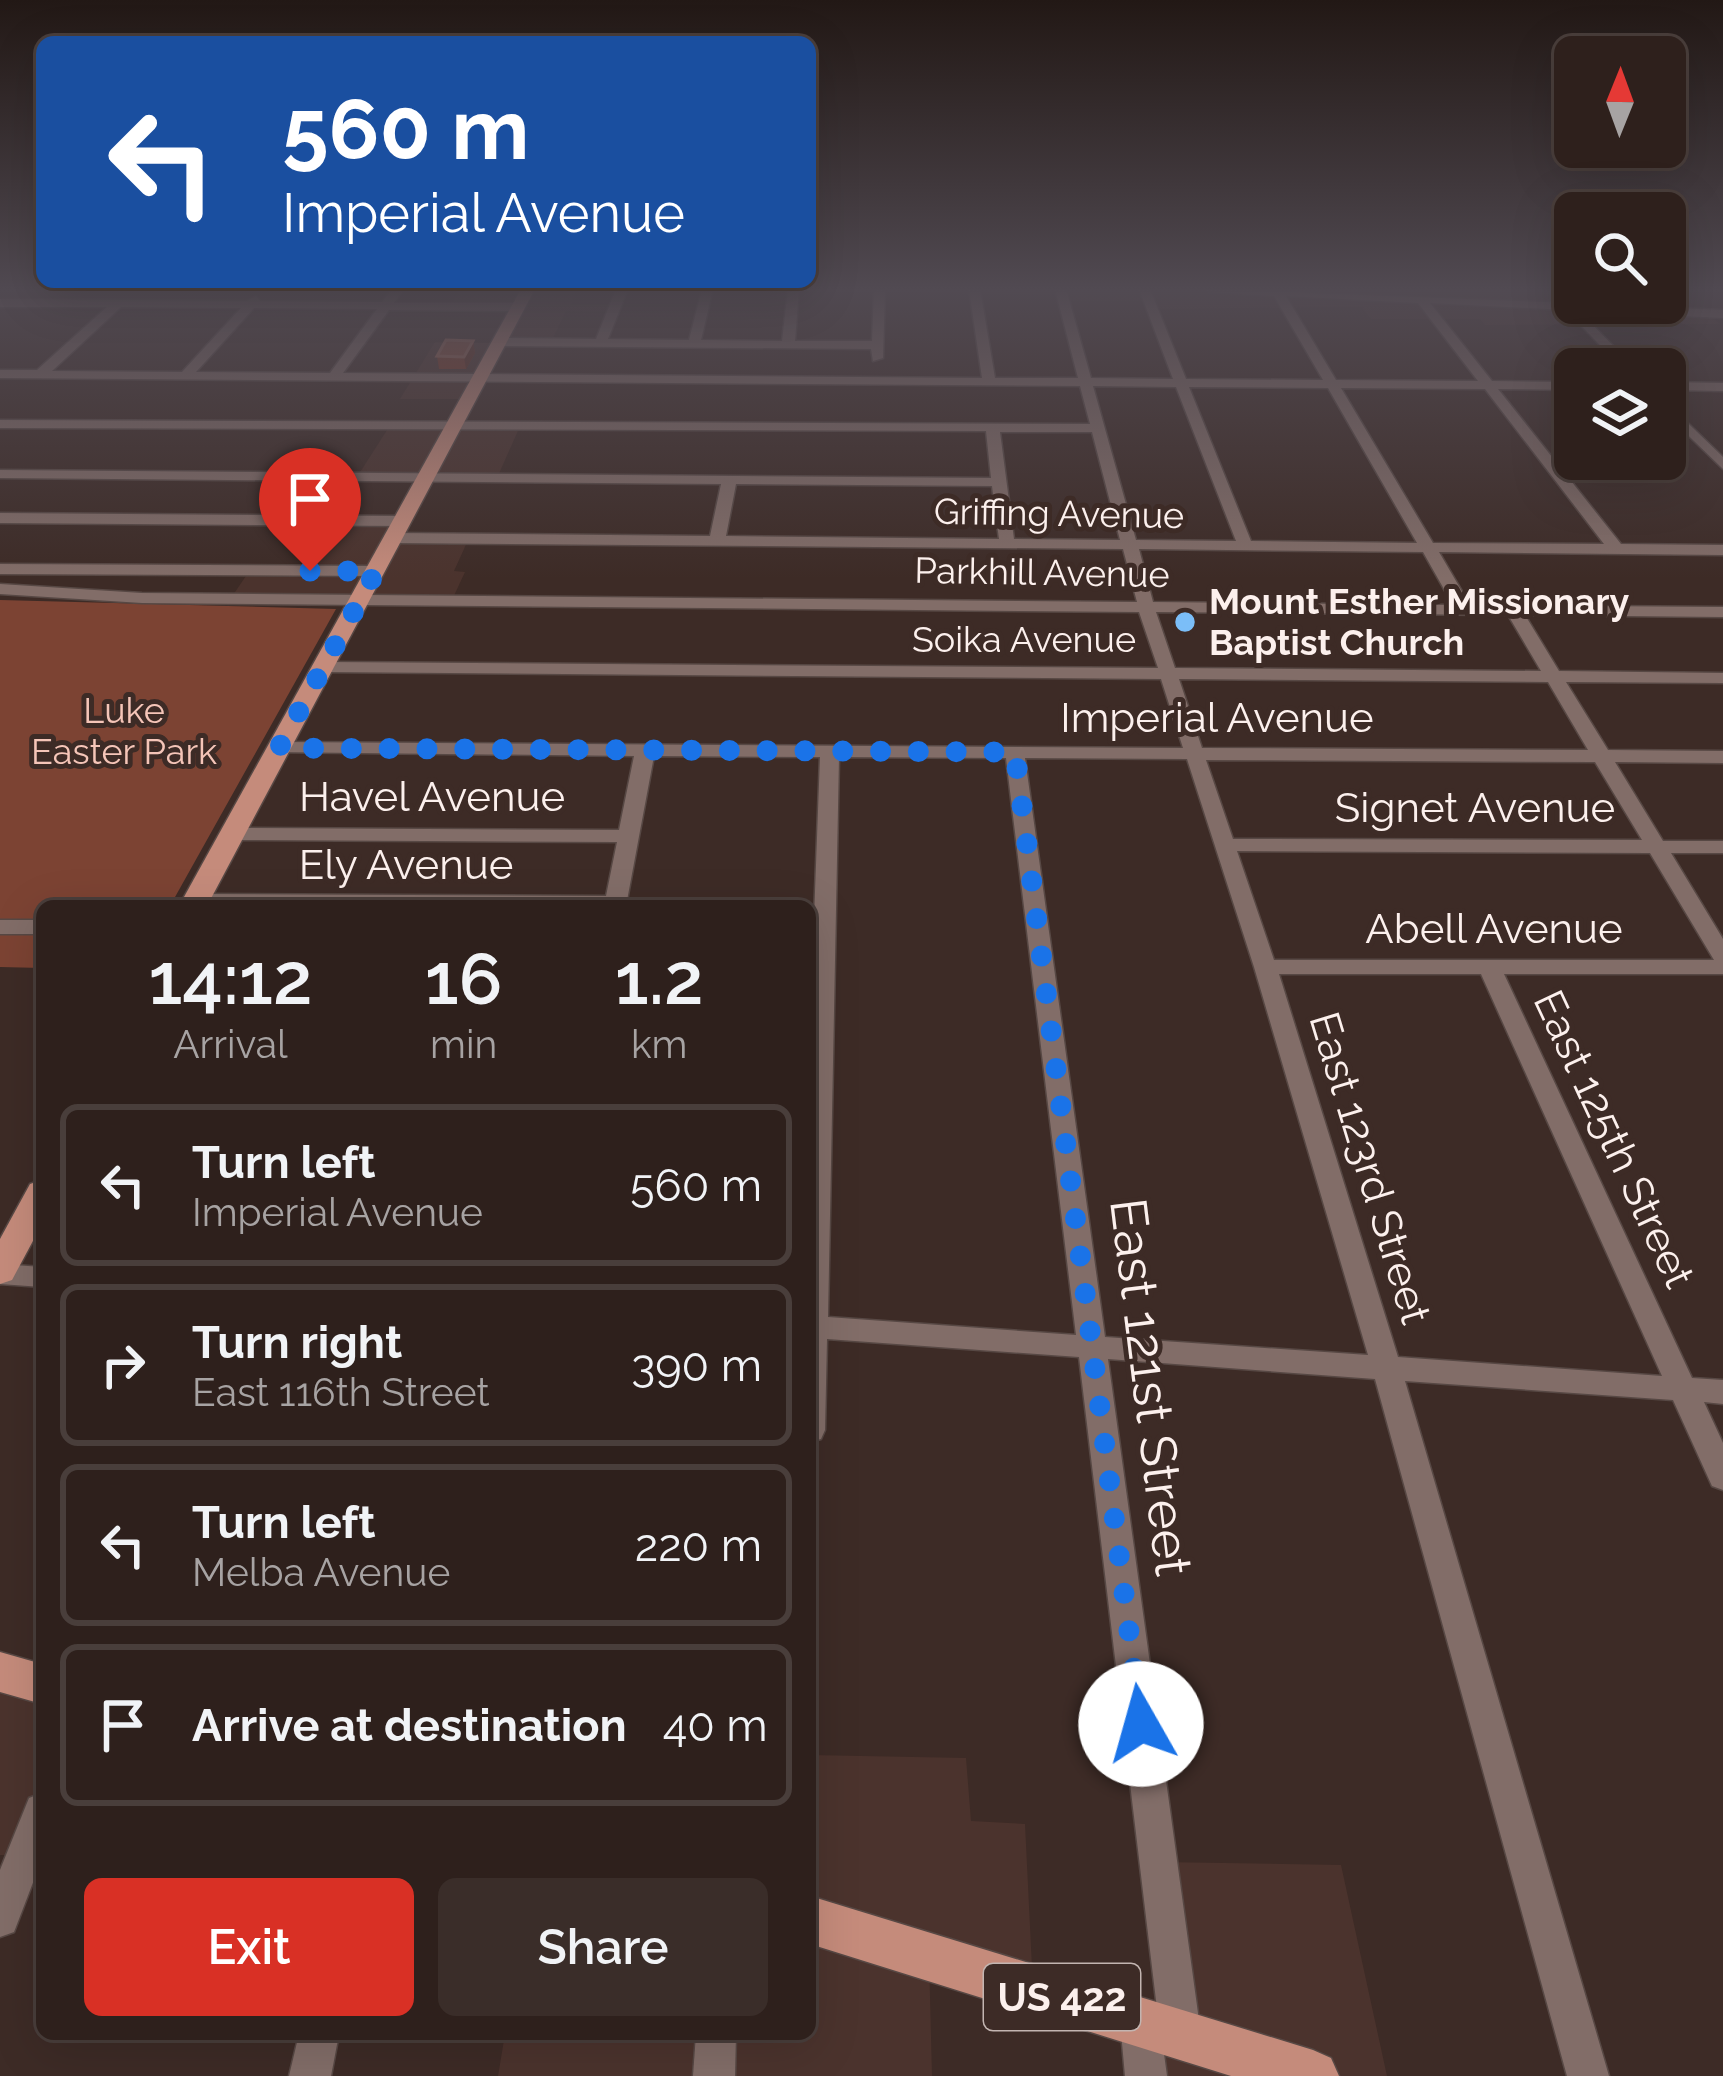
<!DOCTYPE html>
<style>
body{margin:0;font-family:Raleway,sans-serif;background:#3a2d29;color:#f1f3f6;height:100vh;display:flex;flex-direction:column;font-size:45px;white-space:nowrap}
*{box-sizing:border-box;margin:0}
p{font-size:39px;color:#a7a3a3}
.icon{flex:none;width:66px;height:66px;fill:none;stroke:currentColor;stroke-width:2;stroke-linecap:round;stroke-linejoin:round}
.map{position:relative;flex:1;overflow:hidden}
.details{position:absolute;left:36px;top:900px;width:780px;height:1140px;display:flex;flex-direction:column;background:#2e201c;border-radius:18px;box-shadow:0 12px 48px #0002,0 0 0 3px #493e3b}
.details>*{flex:none}
.top-card{position:absolute;left:36px;top:36px;width:780px;height:252px;border-radius:18px;box-shadow:0 12px 48px #0002,0 0 0 3px #493e3b;background:#1a4fa0;color:#fff;overflow:hidden}
.needle{width:78px;rotate:1deg}
.tools{position:absolute;left:1554px;top:36px;display:grid;gap:24px}
.tools a{display:grid;place-items:center;width:132px;height:132px;border-radius:18px;background:#2e201c;box-shadow:0 12px 48px #0002,0 0 0 3px #493e3b;font-size:60px}
.pin{position:absolute;display:grid;place-items:center;width:102px;height:102px;color:#fff;margin:-123px -51px;border-radius:50% 50% 50% 0;rotate:-45deg;box-shadow:0 0 12px #0007}
.pin .icon{rotate:45deg}
.me{position:absolute;width:132px;margin:-66px;rotate:353deg;stroke-linejoin:round;filter:drop-shadow(0 0 9px #0008)}
.turn{display:flex;align-items:center;gap:42px;height:252px;padding:0 48px;font-size:54px}
.turn .icon{width:156px;height:156px;stroke-width:2.5}
.turn b{display:block;font-size:84px;line-height:102px}
.eta{display:flex;justify-content:space-evenly;align-items:center;height:204px;text-align:center}
.eta b{font-size:72px;font-weight:600;line-height:84px}
.cta{display:flex;gap:24px;margin-top:auto;padding:24px 48px}
.cta a{flex:1;height:138px;border-radius:18px;background:#d93025;color:#fff;font-size:48px;font-weight:600;line-height:138px;text-align:center}
.cta a+a{background:#3a2d29;color:#f1f3f6}
ul{padding:0;list-style:none}
li{display:flex;align-items:center;gap:36px;height:162px;margin:0 24px 18px;padding:0 24px;border:6px solid #493e3b;border-radius:18px}
li div{flex:1}
li b{display:block;font-size:45px}
li em{font-style:normal}
.map>svg:first-child{display:block}
.built{fill:#4b332d}
.green{fill:#7c4333}
.lines{fill:none;stroke-linecap:round;stroke-linejoin:round}
.minor-casing{stroke:#574844;stroke-width:3}
.major-casing{stroke:#574844;stroke-width:3}
.minor{fill:#826d68;fill-rule:evenodd}
.major{fill:#c58b7b;fill-rule:evenodd}
.wall{fill:#803722}
.shaded-wall{fill:#602a1b}
.building{fill:#8e4b38;stroke:#9f6554;stroke-width:3}
.route{stroke:#1a73e8;stroke-width:21;stroke-dasharray:0 37.8}
.poi-dot{fill:#7bbef8;stroke:#3d2b26;stroke-width:4.5}
.labels{text-anchor:middle;dominant-baseline:central;stroke-width:10;stroke-linejoin:round;paint-order:stroke}
.far-street-label{font-size:36px;fill:#fcf0ed;stroke:#3d2b26}
.far-poi-label{font-size:36px;font-weight:bold;fill:#fcf0ed;stroke:#3d2b26;text-anchor:start}
.far-park-label{font-size:36px;fill:#f5c5b8;stroke:#3d2b26}
.shield{fill:#3d2b26;stroke:#c3b5b1;stroke-width:3}
.shield-label{font-size:39px;font-weight:bold;fill:#fcf0ed}
.street-label{font-size:42px;fill:#fcf0ed;stroke:#3d2b26}
.near-street-label{font-size:51px;fill:#fcf0ed;stroke:#3d2b26}
</style>
<div class="map">
<svg width="1723" height="2076" viewBox="0 0 1723 2076">
<rect width="100%" height="100%" fill="#3d2b26"/>
<g class="built">
<path d="M460,289H577L571,305H616L613,312L566,311L551,342H501L518,307H449Z"/>
<path d="M1575,289V303H1637L1645,310L1707,313L1720,324L1485,325L1480,319H1371L1362,307L1152,309L1148,301H1063L1061,295L752,290Z"/>
<path d="M435,342L500,343L470,399H400Z"/>
<path d="M521,424L497,478L357,477L389,427Z"/>
<path d="M342,521H403L394,536L469,538L454,571L465,572L452,600L231,598L250,570H310Z"/>
<path d="M0,1654L42,1666V1856L0,1855Z"/>
<path d="M810,1755L966,1758L971,1821L1025,1824L1033,1988L929,1957L932,2076H498L505,2034H810Z"/>
<path d="M1159,1862L1341,1865L1387,2076H1146L1180,2034Z"/>
</g>
<path class="green" d="M0,600L336,609L170,906H42V968L0,967Z"/>
<g class="lines">
<defs>
<g id="minor">
<path d="M392,289H404L394,303H519L525,307L519,311L389,310L343,373L982,378L969,289H980L995,378H1078L1055,289H1066L1091,378L1173,379L1139,289H1150L1186,379L1323,380L1274,296L1209,292L1204,289L1570,303L1575,300L1582,304L1723,310V318L1579,311L1636,369H1623L1566,310L1430,303L1492,381L1575,382V390L1498,389L1621,544L1723,545V555L1439,552L1470,605L1723,607V617L1525,615L1559,671L1723,673V683L1566,682L1608,750L1723,751V763L1615,762L1663,841H1723V853H1671L1723,939V974H1504L1692,1378L1723,1380V1404L1704,1402L1723,1443V1490L1712,1486L1673,1400L1405,1381L1609,2076H1567L1375,1379L1108,1359L1201,2035L1195,2049L1181,2055L1167,2049L1162,2039L1167,2076H1125L1120,2021L1126,2007L1140,2001L1154,2007L1158,2017L1079,1357L827,1339L825,1430L821,1439L810,1442V1026L820,757L654,756L626,906H190L185,901L196,894L606,896L617,842L234,840L224,834L234,828L619,830L634,756L272,752V744L279,742L1183,748L1161,679L324,672L315,667L324,662L1158,668L1139,612L142,603L0,594V584L142,593L1137,602L1123,549L394,543L386,538L394,533L710,536L721,484L0,478V470L991,478L986,431L0,428V420L1090,424L1080,386L0,378V370H37L107,307H0V299L247,301L256,296L260,301L382,302ZM1286,296L1418,303L1478,381L1336,380ZM121,307L241,308L182,372L52,371ZM254,308L377,309L330,373L196,372ZM1093,386L1176,387L1236,541L1136,540ZM1189,387L1328,388L1417,543L1251,541ZM1341,388L1485,389L1604,544L1433,543ZM1000,432H1092L1120,540L1014,539ZM736,484L992,486L999,539L726,536ZM1139,549L1423,552L1453,605L1153,602ZM1156,612L1508,615L1541,671L1175,668ZM1179,679L1548,682L1588,750L1202,748ZM839,757L1006,758L1076,1335L828,1317ZM1025,758L1187,759L1254,967L1368,1355L1105,1337ZM1206,760L1595,762L1642,840L1233,839ZM1237,851L1650,853L1714,960H1274ZM1279,974H1481L1662,1376L1398,1357Z"/>
<path d="M616,289H628L608,339L689,340L702,289H713L701,340L782,341L788,289H799L795,341H872L874,289H885L883,358L873,361L871,349L501,346L495,342L501,338L596,339Z"/>
<path d="M1665,382L1723,383V391L1665,390Z"/>
<path d="M1665,401L1723,457V469L1665,413Z"/>
<path d="M0,513L403,516L411,521L403,526L0,523Z"/>
<path d="M0,564L376,566L384,571L376,576L0,574Z"/>
<rect x="0" y="920" width="42" height="14"/>
<path d="M0,1264L42,1267V1287L0,1284Z"/>
<path d="M42,1793V1859L14,1932L0,1937V1870L29,1798Z"/>
<path d="M299,2034H339L331,2076H289Z"/>
<path d="M696,2034H736L735,2076H693Z"/>
</g>
<g id="major">
<path d="M521,289H535L207,906H179Z"/>
<path d="M42,1180V1224L12,1280L0,1284V1239L30,1184Z"/>
<path d="M0,1652L42,1664V1704L0,1692Z"/>
<path d="M810,1896L1313,2050L1331,2058L1339,2076H1231L810,1944Z"/>
</g>
</defs>
<use href="#minor" class="minor-casing"/>
<use href="#major" class="major-casing"/>
<use href="#minor" class="minor"/>
<use href="#major" class="major"/>
</g>
<g class="wall">
<path d="M1665,289H1680L1676,304L1664,303Z"/>
<path d="M473,341L475,353L466,369H439L437,356Z"/>
</g>
<path class="shaded-wall" d="M473,341L475,353L466,369L464,357Z"/>
<path class="building" d="M446,340L473,341L464,357L437,356Z"/>
<linearGradient id="sky" x2="0" y2="1"><stop stop-color="#221815"/><stop offset="0.5" stop-color="#514a52"/><stop offset="1" stop-color="#514a52" stop-opacity="0"/></linearGradient>
<rect width="1723" height="579" fill="url(#sky)"/>
<g class="lines">
<path class="route" d="M310,571H376L279,748L1015,752L1141,1724"/>
</g>
<circle class="poi-dot" cx="1185" cy="622" r="12"/>
<g class="labels">
<g class="far-street-label">
<text transform="translate(1059 513) rotate(1)">Griffing Avenue</text>
<text transform="translate(1042 572) rotate(1)">Parkhill Avenue</text>
<text x="1024" y="639">Soika Avenue</text>
</g>
<g class="far-poi-label">
<text x="1209" y="601">Mount Esther Missionary<tspan x="1209" dy="41">Baptist Church</tspan></text>
</g>
<g class="far-park-label">
<text x="124" y="710">Luke<tspan x="124" dy="41">Easter Park</tspan></text>
</g>
<rect class="shield" x="984" y="1964" width="156" height="66" rx="9"/>
<g class="shield-label">
<text x="1062" y="1997">US 422</text>
</g>
<g class="street-label">
<text x="1217" y="717">Imperial Avenue</text>
<text x="432" y="796">Havel Avenue</text>
<text x="1475" y="807">Signet Avenue</text>
<text x="406" y="864">Ely Avenue</text>
<text x="1494" y="928">Abell Avenue</text>
<text transform="translate(1614 1139) rotate(65)">East 125th Street</text>
<text transform="translate(1370 1168) rotate(73)">East 123rd Street</text>
</g>
<g class="near-street-label">
<text transform="translate(1151 1387) rotate(83)">East 121st Street</text>
</g>
</g>
</svg>
<div class="tools">
<a><svg class="needle" viewBox="-14 -14 28 28"><path d="M0-13l5 13h-10z" fill="#e53935"/><path d="M0 13l5-13h-10z" fill="#a7a3a3"/></svg></a>
<a><svg class="icon" aria-label="search" viewBox="0 0 24 24"><circle cx="10" cy="10" r="6"/><path d="M15 15l6 6"/></svg></a>
<a><svg class="icon" aria-label="layers" viewBox="0 0 24 24"><path d="M12 4l9 5-9 5-9-5zM3 14l9 5 9-5"/></svg></a>
</div>
<div class="pin" style="left:310px;top:571px;background:#d93025"><svg class="icon" aria-label="arrive" viewBox="0 0 24 24"><path d="M6 21V4h12l-3 4 3 4H6"/></svg></div>
<svg class="me" style="left:1141px;top:1724px" viewBox="-20 -20 40 40"><circle r="19" fill="#fff"/><path d="M0-13L10 11 0 6-10 11z" fill="#1a73e8"/></svg>
<div class="top-card">
<div class="turn"><svg class="icon" aria-label="left" viewBox="0 0 24 24"><path d="M17 20v-9H6M10 6l-5 5 5 5"/></svg><div><b>560 m</b>Imperial Avenue</div></div>
</div>
<section class="details">
<div class="eta">
<div><b>14:12</b><p>Arrival</p></div>
<div><b>16</b><p>min</p></div>
<div><b>1.2</b><p>km</p></div>
</div>
<ul>
<li><svg class="icon" aria-label="left" viewBox="0 0 24 24"><path d="M17 20v-9H6M10 6l-5 5 5 5"/></svg><div><b>Turn left</b><p>Imperial Avenue</p></div><em>560 m</em></li>
<li><svg class="icon" aria-label="right" viewBox="0 0 24 24"><path d="M7 20v-9h11M14 6l5 5-5 5"/></svg><div><b>Turn right</b><p>East 116th Street</p></div><em>390 m</em></li>
<li><svg class="icon" aria-label="left" viewBox="0 0 24 24"><path d="M17 20v-9H6M10 6l-5 5 5 5"/></svg><div><b>Turn left</b><p>Melba Avenue</p></div><em>220 m</em></li>
<li><svg class="icon" aria-label="arrive" viewBox="0 0 24 24"><path d="M6 21V4h12l-3 4 3 4H6"/></svg><div><b>Arrive at destination</b></div><em>40 m</em></li>
</ul>
<div class="cta"><a>Exit</a><a>Share</a></div>
</section>
</div>
